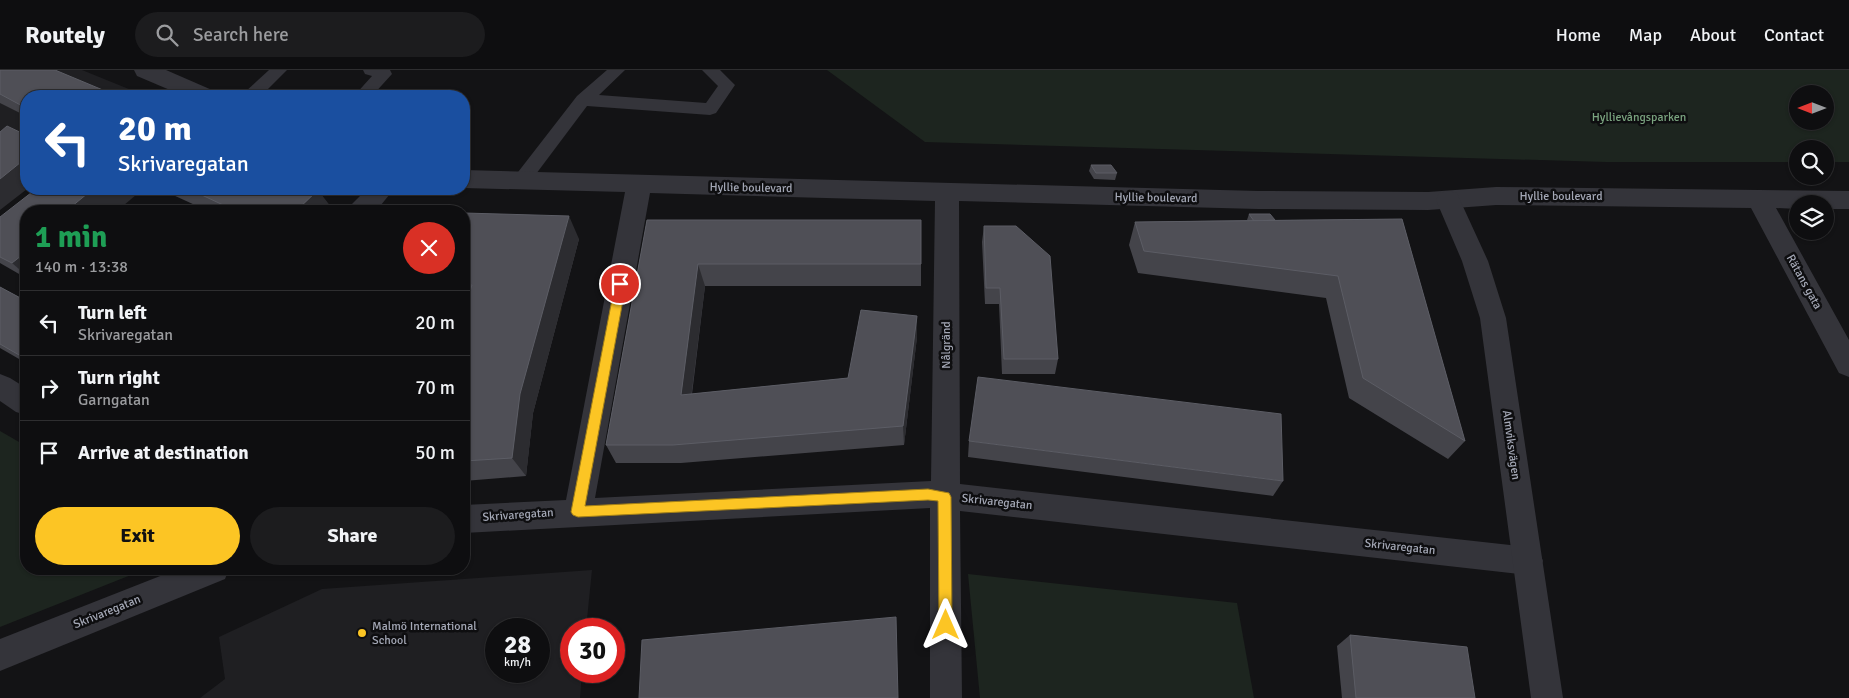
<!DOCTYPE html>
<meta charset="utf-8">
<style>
body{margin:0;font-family:Signika,sans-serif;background:#1c1c1e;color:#f1f3f6;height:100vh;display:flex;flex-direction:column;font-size:19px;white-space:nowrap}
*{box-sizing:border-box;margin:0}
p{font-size:16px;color:#9b9c9f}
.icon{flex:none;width:28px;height:28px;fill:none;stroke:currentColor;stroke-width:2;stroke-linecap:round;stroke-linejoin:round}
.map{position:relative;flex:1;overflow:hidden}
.side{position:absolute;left:20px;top:135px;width:450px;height:370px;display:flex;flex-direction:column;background:#0e0e10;border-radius:20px;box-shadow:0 1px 4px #0004,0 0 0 1px #2e2e30}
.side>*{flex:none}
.banner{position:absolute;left:20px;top:20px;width:450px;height:105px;border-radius:20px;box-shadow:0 1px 4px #0004,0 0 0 1px #2e2e30;background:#1a4fa0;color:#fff;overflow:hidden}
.needle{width:32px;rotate:270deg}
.controls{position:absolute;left:1789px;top:15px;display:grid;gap:10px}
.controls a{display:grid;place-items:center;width:45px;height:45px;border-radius:50%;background:#0e0e10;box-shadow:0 1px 4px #0004,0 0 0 1px #2e2e30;font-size:25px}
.speed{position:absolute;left:485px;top:548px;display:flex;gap:10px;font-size:25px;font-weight:700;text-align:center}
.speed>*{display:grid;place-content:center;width:65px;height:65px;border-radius:50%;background:#0e0e10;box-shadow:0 1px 4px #0004,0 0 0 1px #2e2e30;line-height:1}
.speed small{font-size:12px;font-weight:400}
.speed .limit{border:8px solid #d22;background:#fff;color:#111}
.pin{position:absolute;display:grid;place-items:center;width:42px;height:42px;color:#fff;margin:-21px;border:2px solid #fff;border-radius:50%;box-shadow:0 1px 5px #0007}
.me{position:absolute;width:55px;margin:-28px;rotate:0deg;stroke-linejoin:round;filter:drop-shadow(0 0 4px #0008)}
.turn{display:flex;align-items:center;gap:18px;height:105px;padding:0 15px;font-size:22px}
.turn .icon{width:65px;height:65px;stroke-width:2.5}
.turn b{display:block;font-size:35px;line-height:42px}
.round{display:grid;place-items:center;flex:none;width:52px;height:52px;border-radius:26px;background:#1c1c1e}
.summary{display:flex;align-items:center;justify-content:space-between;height:85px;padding:0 15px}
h1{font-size:30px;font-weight:700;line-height:38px;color:#1e9e55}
.cta{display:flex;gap:10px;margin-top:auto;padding:10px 15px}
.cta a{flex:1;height:58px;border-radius:30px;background:#fcc524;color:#111;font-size:20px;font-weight:700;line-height:58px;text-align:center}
.cta a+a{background:#1c1c1e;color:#f1f3f6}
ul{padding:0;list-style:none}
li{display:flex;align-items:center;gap:15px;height:65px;padding:0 15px;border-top:1px solid #2e2e30}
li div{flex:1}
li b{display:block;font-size:19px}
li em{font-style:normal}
header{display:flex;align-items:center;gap:30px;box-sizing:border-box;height:70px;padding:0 25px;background:#0e0e10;border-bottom:1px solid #2e2e30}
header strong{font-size:24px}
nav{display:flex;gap:28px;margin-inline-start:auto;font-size:18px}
.search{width:350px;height:45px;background:#1c1c1e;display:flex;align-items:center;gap:12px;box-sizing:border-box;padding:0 18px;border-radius:28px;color:#9b9c9f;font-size:19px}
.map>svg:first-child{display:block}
.built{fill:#1f1f22;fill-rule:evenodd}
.green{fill:#1d251f;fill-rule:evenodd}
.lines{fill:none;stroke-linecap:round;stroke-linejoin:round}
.service{fill:#34343a;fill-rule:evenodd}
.minor{fill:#34343a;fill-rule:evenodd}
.tertiary{fill:#34343a;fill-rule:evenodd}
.wall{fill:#44444a}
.shaded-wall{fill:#2c2c30}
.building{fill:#4f4f56;stroke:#5c5d65}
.route{fill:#fcc524;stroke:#a48017}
.poi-dot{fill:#fcc524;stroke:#0e0e10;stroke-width:2}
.labels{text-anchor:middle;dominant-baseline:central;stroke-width:5;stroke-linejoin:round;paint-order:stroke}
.park-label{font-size:12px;fill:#7aa37f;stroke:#0e0e10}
.street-label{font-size:12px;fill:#a4a8b6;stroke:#0e0e10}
.poi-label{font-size:12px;fill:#a4a8b6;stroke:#0e0e10;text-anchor:start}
</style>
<header>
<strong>Routely</strong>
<div class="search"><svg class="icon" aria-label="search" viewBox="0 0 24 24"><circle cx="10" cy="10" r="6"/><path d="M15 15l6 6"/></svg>Search here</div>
<nav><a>Home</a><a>Map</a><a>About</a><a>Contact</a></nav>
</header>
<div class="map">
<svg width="1849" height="628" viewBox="0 0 1849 628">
<rect width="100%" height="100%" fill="#131315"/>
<g class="built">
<path d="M0,0H82L141,24L138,26H26V115L0,136Z"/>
<path d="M592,500L586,559H571V601H582L580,628H200L225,609L219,567L322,519ZM496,559H539V601H496Z"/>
</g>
<g class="green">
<path d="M827,0H1849V92H1825V79H1798L1797,92H1606L925,72ZM1798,24H1825V51H1798Z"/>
<path d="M0,361L26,376V499H146L0,557Z"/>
<path d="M968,504L1237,533L1254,628H980Z"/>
</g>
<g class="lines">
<g class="service">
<path d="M269,0H287L261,26H243L245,22Z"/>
<path d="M363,0H390L392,4L372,26H354L372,6L365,4Z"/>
<path d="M607,0H625L599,25L706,33L718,16L702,0H720L735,15L716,43L710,45L587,36L527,116L521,118L515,116L512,111L515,106L577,26Z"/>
</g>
<g class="minor">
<path d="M134,0H166L212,20L215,26H184L137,6Z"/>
<path d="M464,100L1258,121L1428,122L1496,117L1849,121V139H1825V134H1798V139L1776,138L1849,270V307L1839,303L1751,138L1496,135L1428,140L1258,139L959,131L960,414L1528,477L1539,481L1543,491L1539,501L1528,505L960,441L962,628H930V438L464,463V435L566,430L625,122L464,118ZM650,123L935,131L931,411L595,428Z"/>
<path d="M367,119H394L376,141H349L352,134Z"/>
<path d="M0,304L10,308L26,318V345L16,342L0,331Z"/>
<path d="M178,499H229L225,509L0,601V569Z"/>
</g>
<path class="tertiary" d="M1448,121L1457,123L1460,130L1488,191L1506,248L1563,628H1531L1480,248L1462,191L1436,130L1439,123Z"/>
</g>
<g class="wall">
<path d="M0,0L110,23L113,26H26V46L0,33Z"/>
<path d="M1091,95L1117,103L1115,110L1094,109L1089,101Z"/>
<path d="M160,119H316L334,141H208Z"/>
<path d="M26,141V208L0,193V147Z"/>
<path d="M464,143L579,169L533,343L526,406L464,411V241L465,236H464Z"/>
<path d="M1249,144L1275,150L1402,149L1465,371L1448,389L1349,328L1326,228L1138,203L1129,175L1135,152L1247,150Z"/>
<path d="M647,150H921V216H705L692,324L848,308L917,246V267L904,375L681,393H616L606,375Z"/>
<path d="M984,156L1058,289L1055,304H1002L999,234H985L982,172Z"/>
<path d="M0,217L26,231V293L0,278Z"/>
<path d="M969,371L1283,411L1273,426L968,387Z"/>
<path d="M1350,565L1475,628H1342L1337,576Z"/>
</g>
<g class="shaded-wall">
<path d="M26,88L27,119L0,140V109Z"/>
<path d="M93,119H143L117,141H75L71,137Z"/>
<path d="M318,120L334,141H296Z"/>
<path d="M569,146L579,169L533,343L526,406L512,388L520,324Z"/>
<path d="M26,182V205L12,193Z"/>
<path d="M698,194L705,216L689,344L681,325Z"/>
<path d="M917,246V267L904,375L903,356Z"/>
</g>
<g class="building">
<path d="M0,0H55L110,23L107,26H26V38L0,24Z"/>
<path d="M7,56L26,65V88L0,109V62Z"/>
<path d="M1091,95H1111L1117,103H1096Z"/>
<path d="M36,119H93L71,137L77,141H26V182L12,193L0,187V147Z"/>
<path d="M189,119H316L318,120L296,141H235H236Z"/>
<path d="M464,143L569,146L520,324L512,388L464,391V241L472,215H464Z"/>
<path d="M1249,144H1270L1275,150L1254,151Z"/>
<path d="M1402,149L1465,371L1363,308L1338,206L1144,181L1135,152Z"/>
<path d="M647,150H921V194H698L681,325L848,308L861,240L917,246L903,356L673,375H606Z"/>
<path d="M984,156H1016L1050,186L1058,289H1004L1000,218H986Z"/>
<path d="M0,217L26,231V289L0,274Z"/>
<path d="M978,307L1281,344L1283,411L969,371Z"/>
<path d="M896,547L898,628H639L642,570Z"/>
<path d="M1350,565L1467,577L1475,628H1356Z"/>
</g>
<path class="route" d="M620,210L626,214L585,436L928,419L949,423L951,427L952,555L950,559L946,561L941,559L939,555L938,431L928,430L578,447L573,445L571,442L615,214Z"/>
<circle class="poi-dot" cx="362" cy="563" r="5"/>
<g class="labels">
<g class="park-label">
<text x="1639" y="47">Hyllievångsparken</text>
</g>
<g class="street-label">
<text transform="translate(751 118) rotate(1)">Hyllie boulevard</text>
<text x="1561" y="126">Hyllie boulevard</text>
<text transform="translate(1156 128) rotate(1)">Hyllie boulevard</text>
<text transform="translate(1804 212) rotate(61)">Rätans gata</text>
<text transform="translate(946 275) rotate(-90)">Nålgränd</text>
<text transform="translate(1511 375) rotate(82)">Almviksvägen</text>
<text transform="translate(997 432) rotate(6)">Skrivaregatan</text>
<text transform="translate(518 445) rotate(-4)">Skrivaregatan</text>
<text transform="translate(1400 477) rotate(6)">Skrivaregatan</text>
<text transform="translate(107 542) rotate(-22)">Skrivaregatan</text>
</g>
<g class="poi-label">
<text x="372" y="556">Malmö International<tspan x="372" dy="14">School</tspan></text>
</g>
</g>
</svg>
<div class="controls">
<a><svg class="needle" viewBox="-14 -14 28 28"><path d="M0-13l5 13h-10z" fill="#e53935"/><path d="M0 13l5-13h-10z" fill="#9b9c9f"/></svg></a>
<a><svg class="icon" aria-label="search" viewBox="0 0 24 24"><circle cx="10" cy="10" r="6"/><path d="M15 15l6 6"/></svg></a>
<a><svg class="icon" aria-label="layers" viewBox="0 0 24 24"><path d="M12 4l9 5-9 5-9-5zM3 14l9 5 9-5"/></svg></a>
</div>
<div class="speed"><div>28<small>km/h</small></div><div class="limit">30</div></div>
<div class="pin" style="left:620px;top:214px;background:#d93025"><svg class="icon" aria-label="arrive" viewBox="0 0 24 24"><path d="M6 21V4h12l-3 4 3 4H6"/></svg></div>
<svg class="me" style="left:946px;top:555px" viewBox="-20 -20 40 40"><path d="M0-17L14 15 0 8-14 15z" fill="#fcc524" stroke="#fff" stroke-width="4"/></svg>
<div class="banner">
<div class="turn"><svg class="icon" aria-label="left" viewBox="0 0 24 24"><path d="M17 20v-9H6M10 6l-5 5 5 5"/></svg><div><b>20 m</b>Skrivaregatan</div></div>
</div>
<section class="side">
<div class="summary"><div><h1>1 min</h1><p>140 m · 13:38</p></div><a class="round" style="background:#d93025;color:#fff"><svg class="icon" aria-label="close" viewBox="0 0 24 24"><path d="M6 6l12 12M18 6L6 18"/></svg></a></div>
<ul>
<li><svg class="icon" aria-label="left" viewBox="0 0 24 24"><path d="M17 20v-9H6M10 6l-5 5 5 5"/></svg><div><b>Turn left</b><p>Skrivaregatan</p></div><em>20 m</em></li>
<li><svg class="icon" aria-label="right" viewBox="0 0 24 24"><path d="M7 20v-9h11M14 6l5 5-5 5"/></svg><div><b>Turn right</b><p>Garngatan</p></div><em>70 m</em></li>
<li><svg class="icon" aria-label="arrive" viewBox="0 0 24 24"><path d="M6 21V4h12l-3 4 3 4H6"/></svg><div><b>Arrive at destination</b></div><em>50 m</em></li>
</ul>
<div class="cta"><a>Exit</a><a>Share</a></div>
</section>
</div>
